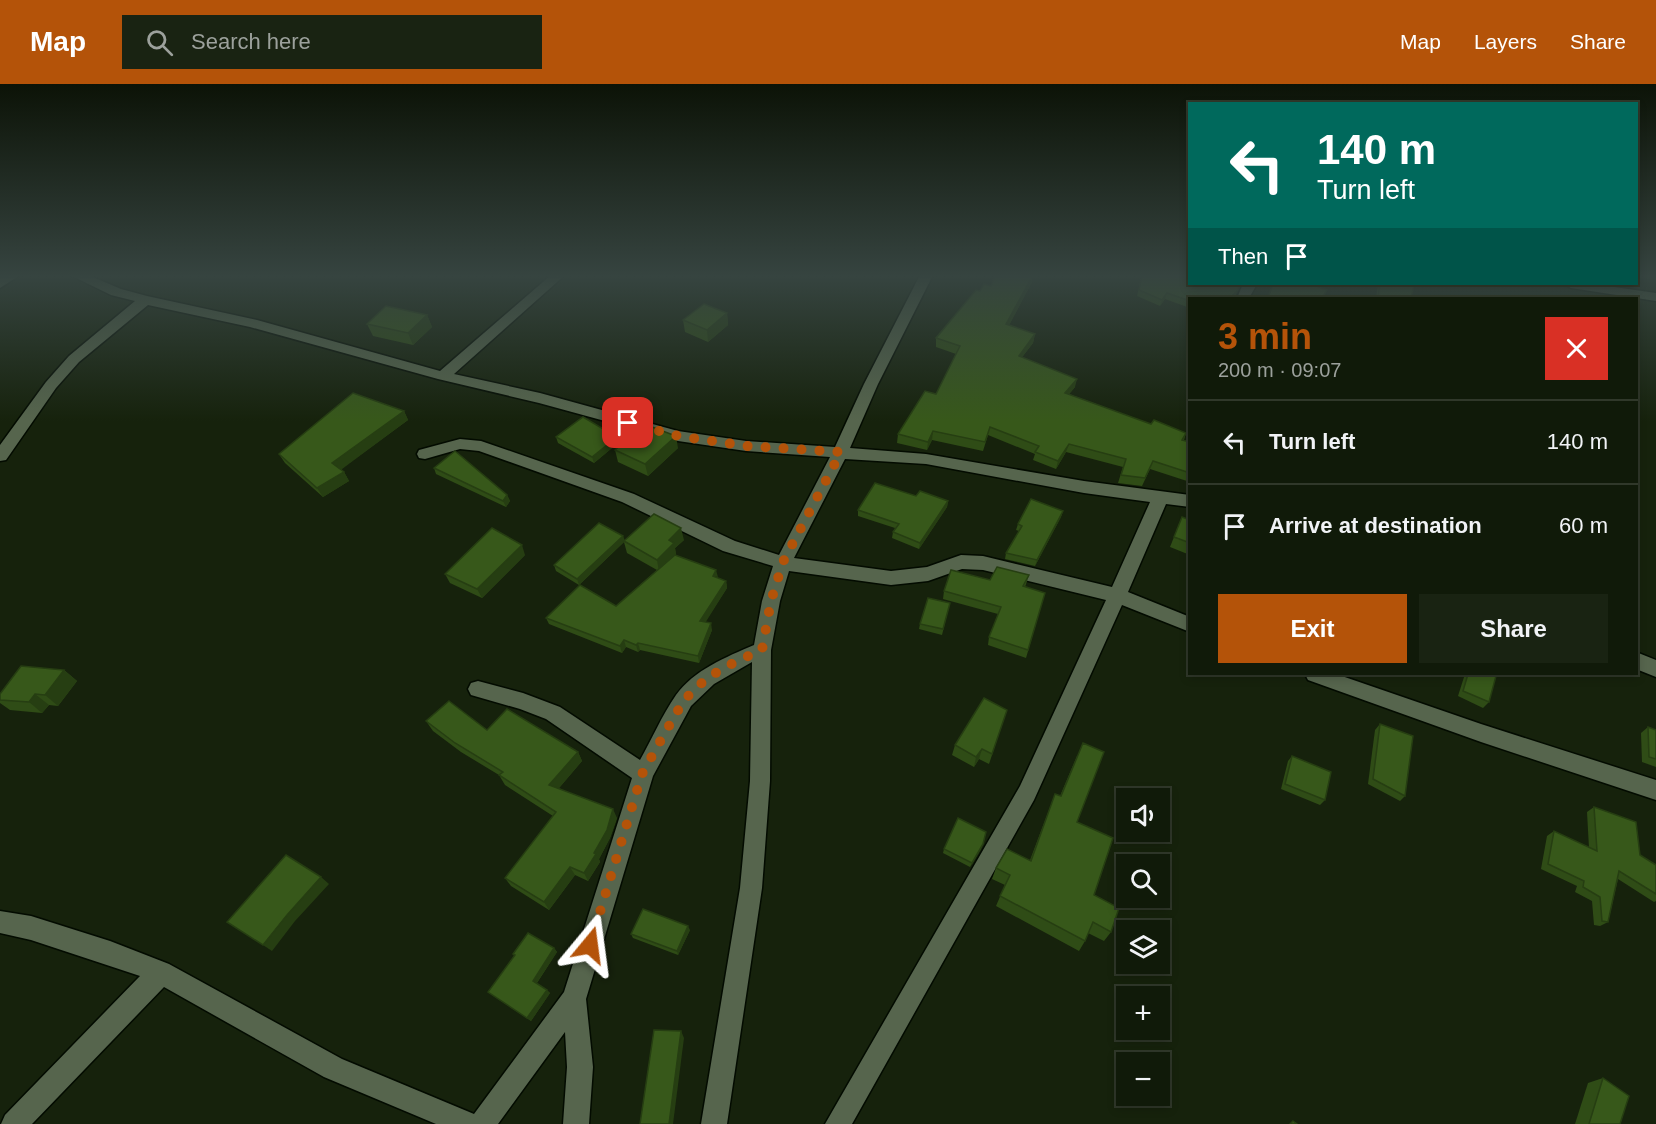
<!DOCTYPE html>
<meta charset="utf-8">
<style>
body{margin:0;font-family:Arial,sans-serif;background:#192312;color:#f1f3f6;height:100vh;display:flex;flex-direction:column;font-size:22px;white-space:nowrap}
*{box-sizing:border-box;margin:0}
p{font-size:20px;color:#9ca19c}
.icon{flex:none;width:33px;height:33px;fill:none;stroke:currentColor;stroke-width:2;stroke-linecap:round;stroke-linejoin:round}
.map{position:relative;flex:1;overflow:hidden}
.details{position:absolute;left:1188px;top:213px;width:450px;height:378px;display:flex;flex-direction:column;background:#101a09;border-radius:0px;box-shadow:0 3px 9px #0003,0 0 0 2px #30382a}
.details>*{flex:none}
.guide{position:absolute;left:1188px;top:18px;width:450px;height:183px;border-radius:0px;box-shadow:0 3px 9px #0003,0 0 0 2px #30382a;background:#00695c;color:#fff;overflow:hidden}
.tools{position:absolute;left:1116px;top:704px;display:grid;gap:12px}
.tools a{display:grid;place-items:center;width:54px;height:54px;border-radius:0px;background:#101a09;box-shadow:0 3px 9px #0003,0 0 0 2px #30382a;font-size:30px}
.pin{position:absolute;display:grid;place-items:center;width:51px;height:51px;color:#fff;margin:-26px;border-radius:12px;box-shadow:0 3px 9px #0006}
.me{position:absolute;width:66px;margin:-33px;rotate:16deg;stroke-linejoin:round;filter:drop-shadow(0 0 4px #0008)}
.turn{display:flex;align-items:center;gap:21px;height:126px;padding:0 30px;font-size:27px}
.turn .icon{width:78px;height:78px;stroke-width:2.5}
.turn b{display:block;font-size:42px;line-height:51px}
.then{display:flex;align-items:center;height:57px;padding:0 30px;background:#0003;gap:12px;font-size:22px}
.round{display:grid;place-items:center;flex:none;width:63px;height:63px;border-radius:0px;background:#192312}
.head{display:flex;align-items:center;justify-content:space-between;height:102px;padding:0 30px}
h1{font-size:36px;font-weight:700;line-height:45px;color:#b45309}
.primary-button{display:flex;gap:12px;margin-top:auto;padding:12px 30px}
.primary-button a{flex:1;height:69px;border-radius:0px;background:#b45309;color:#fff;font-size:24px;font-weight:700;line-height:69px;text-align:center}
.primary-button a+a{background:#192312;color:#f1f3f6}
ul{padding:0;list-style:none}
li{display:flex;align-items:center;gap:18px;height:84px;padding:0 30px;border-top:2px solid #30382a}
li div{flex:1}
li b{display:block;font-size:22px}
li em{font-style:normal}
header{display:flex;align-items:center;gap:36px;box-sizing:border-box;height:84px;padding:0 30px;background:#b45309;color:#fff}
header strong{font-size:28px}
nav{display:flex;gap:33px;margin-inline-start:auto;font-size:21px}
.search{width:420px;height:54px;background:#192312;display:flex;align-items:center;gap:15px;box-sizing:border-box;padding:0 21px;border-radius:0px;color:#9ca19c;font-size:22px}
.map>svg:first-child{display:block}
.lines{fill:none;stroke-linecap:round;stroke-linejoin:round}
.minor-casing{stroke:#030b00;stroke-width:3}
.minor{fill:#56654d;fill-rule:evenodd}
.wall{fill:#2f4c16}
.shaded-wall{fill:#263e12}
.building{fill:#37581a;stroke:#263e12;stroke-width:1.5}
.route{stroke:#b45309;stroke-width:10;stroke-dasharray:0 18}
</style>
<header>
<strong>Map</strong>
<div class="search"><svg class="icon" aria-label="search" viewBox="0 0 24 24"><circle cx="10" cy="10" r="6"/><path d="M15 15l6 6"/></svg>Search here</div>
<nav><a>Map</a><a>Layers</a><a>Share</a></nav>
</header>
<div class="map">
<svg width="1656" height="1040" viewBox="0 0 1656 1040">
<rect width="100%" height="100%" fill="#16220c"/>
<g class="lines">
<defs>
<g id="minor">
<path d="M5,191H20L0,204V194Z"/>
<path d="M70,191H88L121,205L147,212L257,236L440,287L551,191H565L454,290L540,309L678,347L746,357L835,363L864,300L920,191H933L878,300L850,364L926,370L1084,397L1190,411V423L1166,420L1128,508L1190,533V548L1122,521L1034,716L852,1040H825L1020,702L1106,516L983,486L962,485L928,497L891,501L789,487L780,517L771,566L770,697L762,804L727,1040H701L740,804L750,697L752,578L714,600L691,622L653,692L586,915L593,983L589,1040H563L567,983L565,948L498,1040H436L324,993L164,903L32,1040H1L5,1031L140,892L31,856L0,849V827L31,832L110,857L169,880L342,975L474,1030L564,908L632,694L546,635L520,625L471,611L468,605L471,599L478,597L523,609L560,623L640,676C652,655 662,631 676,611C694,586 726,573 754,561L762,517L773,482L723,467L622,418L479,367L460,365L425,375L419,374L417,370L419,366L460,355L481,357L634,410L735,457L779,471L830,373L746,367L678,357L539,319L438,295L250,243L148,221L79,278L56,304L6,376L0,377V361L46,298L69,272L135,217L111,211ZM845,375L926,380L1084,409L1150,418L1112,503L983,472L961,471L927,483L891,487L794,474Z"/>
<path d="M1243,200H1257L1249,214H1237Z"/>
<path d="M1564,200H1593L1656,209V217L1571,204Z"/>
<path d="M1636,568L1656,576V593L1636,585Z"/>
<path d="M1305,590H1336L1481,640L1656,696V716L1481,658L1308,596Z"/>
</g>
</defs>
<use href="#minor" class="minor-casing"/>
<use href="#minor" class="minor"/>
</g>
<g class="wall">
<path d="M1142,191H1190L1241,200L1234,214H1190V224L1165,215L1160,222L1137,212Z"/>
<path d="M1644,191H1656V196L1647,195Z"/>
<path d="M1032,198L1009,241L1035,250L1033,259L1022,273L1075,303L1069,310L1151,340L1186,349L1184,356L1190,358V398L1150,385L1142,402L1118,399L1123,383L1066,368L1056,385L1033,376L1035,370L988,351L983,367L932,356L927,366L897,359L898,350L936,310L956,270L936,263V254L980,207L991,202Z"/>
<path d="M1378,200H1414L1411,214H1376Z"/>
<path d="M727,229L728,241L708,258L685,248L683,236Z"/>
<path d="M427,231L432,243L413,261L373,252L367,240Z"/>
<path d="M404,327L408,336L341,385L344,388L349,397L323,413L285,379L279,370Z"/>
<path d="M556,353L618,359L594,379L558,359Z"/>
<path d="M678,364L648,392L618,378L615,366Z"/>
<path d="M434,384L507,411L510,417L506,423L436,390Z"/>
<path d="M916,412L948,417L947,423L919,465L892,454L893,448L895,444L858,432V426Z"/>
<path d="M1063,427L1061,433L1035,482L1005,475L1006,469L1019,447L1016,446L1018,440Z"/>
<path d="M1182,433L1190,436V471L1170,463Z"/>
<path d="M623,452L624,457L684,456L675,464L676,471V472L717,494L726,497L727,504L705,538L712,546L699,579L640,566L638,568L626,563L622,569L549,540L546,534L616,522L657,486L627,469L624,458L579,501L556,487L554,481Z"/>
<path d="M525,471L482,514L450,499L445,490Z"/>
<path d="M1029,491L1025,503L1045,509L1026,574L988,561L989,553L998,530L943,515L944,507L990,496Z"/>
<path d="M950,519L942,551L919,545L920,540Z"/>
<path d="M64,586L77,597L58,622L49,621L42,629L10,626L0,619V610Z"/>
<path d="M1465,590H1489V618L1483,624L1458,612Z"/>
<path d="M1007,626L989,680L979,675L974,683L952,671L955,661Z"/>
<path d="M426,637L487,646L578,668L582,677L559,704L617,734L610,754L599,775L600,778L588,797L575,791L549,826L511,802L505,794L553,732L505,701L499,691L461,668L433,647Z"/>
<path d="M1380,640L1405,712L1400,717L1368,700L1375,646Z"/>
<path d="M1648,643L1656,646V683L1642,678L1641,649Z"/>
<path d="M1077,672V738L1094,811L1111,848L1104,857L1088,849L1085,857L1079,867L996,822L1005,801L992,795L996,784L1030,776L1055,710L1060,712Z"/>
<path d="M1292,672L1325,716L1320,721L1281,705L1288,677Z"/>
<path d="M1594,723L1640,771L1656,781V817L1654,818L1618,795L1608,838L1600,842L1594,841L1592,817L1575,808L1577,802L1541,785L1547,752L1554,747L1589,764L1587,728Z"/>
<path d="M944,765H981L970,783L943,769Z"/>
<path d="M690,846L678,871L633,854L631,850Z"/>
<path d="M554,864L557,868L537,899L550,909L531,937L492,911L488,908L514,872L513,870Z"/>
<path d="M1603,994L1620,1040H1575L1588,999Z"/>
</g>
<g class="shaded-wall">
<path d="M1033,191L1032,198L1005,249L1006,240Z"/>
<path d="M1167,209L1165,215L1160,222L1162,216Z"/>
<path d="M727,229L728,241L708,258L707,246Z"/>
<path d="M427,231L432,243L413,261L408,249Z"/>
<path d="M1035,250L1033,259L1017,280L1019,272Z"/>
<path d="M1077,295L1075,303L1063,318L1065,309Z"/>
<path d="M404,327L408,336L338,388L332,379Z"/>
<path d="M933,347L932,356L927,366L928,358Z"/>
<path d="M676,352L678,364L648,392L645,380Z"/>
<path d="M617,353L618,359L594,379L592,373Z"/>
<path d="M1069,360L1066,368L1056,385L1058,377Z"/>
<path d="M344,388L349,397L323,413L317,404Z"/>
<path d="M507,411L510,417L506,423L503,417Z"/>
<path d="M948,417L947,423L919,465L920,459Z"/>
<path d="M1063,427L1061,433L1035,482L1037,476Z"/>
<path d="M681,444L684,456L675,464L676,471L659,488L657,476L669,456Z"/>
<path d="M623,452L625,457L579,501L577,495Z"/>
<path d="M522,461L525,471L482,514L477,505Z"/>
<path d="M716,486L718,493L713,492Z"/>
<path d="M726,497L727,504L702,544L700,537Z"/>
<path d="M711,539L712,546L699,579L698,572Z"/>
<path d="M624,556L626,563L622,569L620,562Z"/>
<path d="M638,559L640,566L638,568L636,561Z"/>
<path d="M64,586L77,597L58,622L45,611Z"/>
<path d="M35,610L49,621L42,629L29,618Z"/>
<path d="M982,665L979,675L974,683L976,673Z"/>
<path d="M578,668L582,677L554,710L549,701Z"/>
<path d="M613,725L617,734L610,754L599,775L600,778L588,797L584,789Z"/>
<path d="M983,760L981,765L970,783L972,779Z"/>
<path d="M570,783L575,791L549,826L544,818Z"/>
<path d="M321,793L329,800L295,837L272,867L263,861L287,831Z"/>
<path d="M688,842L690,846L678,871L677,867Z"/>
<path d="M554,864L557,868L536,900L533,897Z"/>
<path d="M547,906L550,909L531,937L527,934Z"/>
<path d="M681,947L684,954L673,1040H669Z"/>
</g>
<g class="building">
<path d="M995,191H1033L1006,240L1035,250L1019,272L1077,295L1065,309L1151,340L1154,336L1186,349L1182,356L1190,358V389L1153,377L1145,394L1121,391L1126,375L1069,360L1058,377L1035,368L1039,362L990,343L985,358L933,347L928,358L898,350L925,307L936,310L960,262L936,254L976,206L980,207L984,200L991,202Z"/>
<path d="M1142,191H1190V200H1241L1237,207L1230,214H1190V217L1167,209L1162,216L1139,206Z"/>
<path d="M1273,200H1310L1327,206L1322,214H1268Z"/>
<path d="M1380,200H1414L1411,214H1378Z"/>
<path d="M704,220L727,229L707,246L683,236Z"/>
<path d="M386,222L427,231L408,249L367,240Z"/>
<path d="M353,309L404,327L332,379L344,388L317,404L279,370Z"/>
<path d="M583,333L617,353L592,373L556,353Z"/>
<path d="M644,340L676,352L645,380L615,366Z"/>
<path d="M455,367L507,411L503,417L434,384Z"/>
<path d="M875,399L916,412L920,407L948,417L920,459L893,448L899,440L858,426Z"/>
<path d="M1031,415L1063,427L1037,476L1006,469L1022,442L1018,440Z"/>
<path d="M654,430L681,444L669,456L674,459L657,476L624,457Z"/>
<path d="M1182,433L1190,436V459L1174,453Z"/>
<path d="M599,439L623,452L577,495L554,481Z"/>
<path d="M492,444L522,461L477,505L445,490Z"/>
<path d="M675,471L716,486L713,492L726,497L700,537L711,539L698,572L638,559L636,561L624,556L620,562L546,534L580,501L616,522Z"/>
<path d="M997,483L1029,491L1023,502L1045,509L1028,566L989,553L1001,523L944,507L951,486L990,496Z"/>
<path d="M928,514L950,519L943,545L920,540Z"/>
<path d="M21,582L64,586L45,611L35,610L29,618L0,616V610Z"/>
<path d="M1468,590H1489L1496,592L1489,618L1463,607Z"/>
<path d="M984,614L1007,626L992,670L982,665L976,673L955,661Z"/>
<path d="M449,617L487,646L507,625L578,668L549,701L613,725L607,746L594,769L596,770L584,789L570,783L544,818L505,794L556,728L499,691L503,688L455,659L426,637Z"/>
<path d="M1380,640L1413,652L1405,712L1373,695Z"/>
<path d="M1648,643L1656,646V675L1649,673Z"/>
<path d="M1083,659L1104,668L1077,738L1113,754L1094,811L1119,824L1111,848L1093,838L1085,857L1000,812L1010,791L996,784L1007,765L1031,777L1055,710L1061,712Z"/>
<path d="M1292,672L1331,688L1325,716L1285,700Z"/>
<path d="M1594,723L1636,738L1640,771L1656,781V810L1619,787L1608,838L1602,837L1600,813L1583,803L1584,797L1548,780L1554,747L1597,767Z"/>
<path d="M958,734L986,748L983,760L972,779L944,765Z"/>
<path d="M286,771L321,793L287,831L263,861L227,838Z"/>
<path d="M643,825L688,842L677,867L631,850Z"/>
<path d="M528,849L554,864L533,897L547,906L527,934L488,908L515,871L513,870Z"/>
<path d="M654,946L681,947L669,1040H640Z"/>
<path d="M1603,994L1629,1012L1620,1040H1589Z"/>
<path d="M1293,1037L1297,1040H1290Z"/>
</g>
<linearGradient id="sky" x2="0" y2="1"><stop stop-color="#0c1307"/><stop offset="0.57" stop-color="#364440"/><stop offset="1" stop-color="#364440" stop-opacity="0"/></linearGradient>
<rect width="1656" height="337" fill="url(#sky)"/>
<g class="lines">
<path class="route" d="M590,861L642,690L662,654L684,616L707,594L735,578L762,566L771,517L783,478L841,368L746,362L678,352L628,339"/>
</g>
</svg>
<div class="tools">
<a><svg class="icon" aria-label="sound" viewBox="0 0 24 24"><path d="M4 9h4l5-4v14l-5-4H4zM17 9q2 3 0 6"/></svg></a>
<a><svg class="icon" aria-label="search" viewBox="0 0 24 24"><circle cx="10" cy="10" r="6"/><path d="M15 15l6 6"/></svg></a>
<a><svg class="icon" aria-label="layers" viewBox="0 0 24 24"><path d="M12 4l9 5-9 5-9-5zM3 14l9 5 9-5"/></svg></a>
<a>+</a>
<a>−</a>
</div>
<div class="pin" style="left:628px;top:339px;background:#d93025"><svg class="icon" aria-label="arrive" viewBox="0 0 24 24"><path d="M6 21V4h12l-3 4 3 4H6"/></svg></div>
<svg class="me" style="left:590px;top:861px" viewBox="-20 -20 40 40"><path d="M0-17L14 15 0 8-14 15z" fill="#b45309" stroke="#fff" stroke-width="4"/></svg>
<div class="guide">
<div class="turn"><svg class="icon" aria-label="left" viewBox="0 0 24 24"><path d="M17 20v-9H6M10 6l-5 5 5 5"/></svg><div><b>140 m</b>Turn left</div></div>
<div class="then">Then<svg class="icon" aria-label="arrive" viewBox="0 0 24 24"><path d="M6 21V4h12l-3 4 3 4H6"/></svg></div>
</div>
<section class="details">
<div class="head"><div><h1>3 min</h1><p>200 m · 09:07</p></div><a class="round" style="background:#d93025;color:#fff"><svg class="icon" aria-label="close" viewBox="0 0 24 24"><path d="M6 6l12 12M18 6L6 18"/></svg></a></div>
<ul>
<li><svg class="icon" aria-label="left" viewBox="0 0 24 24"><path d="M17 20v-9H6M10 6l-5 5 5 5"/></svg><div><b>Turn left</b></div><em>140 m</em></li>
<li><svg class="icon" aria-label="arrive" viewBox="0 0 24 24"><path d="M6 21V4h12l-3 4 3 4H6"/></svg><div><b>Arrive at destination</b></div><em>60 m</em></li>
</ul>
<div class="primary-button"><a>Exit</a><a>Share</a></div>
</section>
</div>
